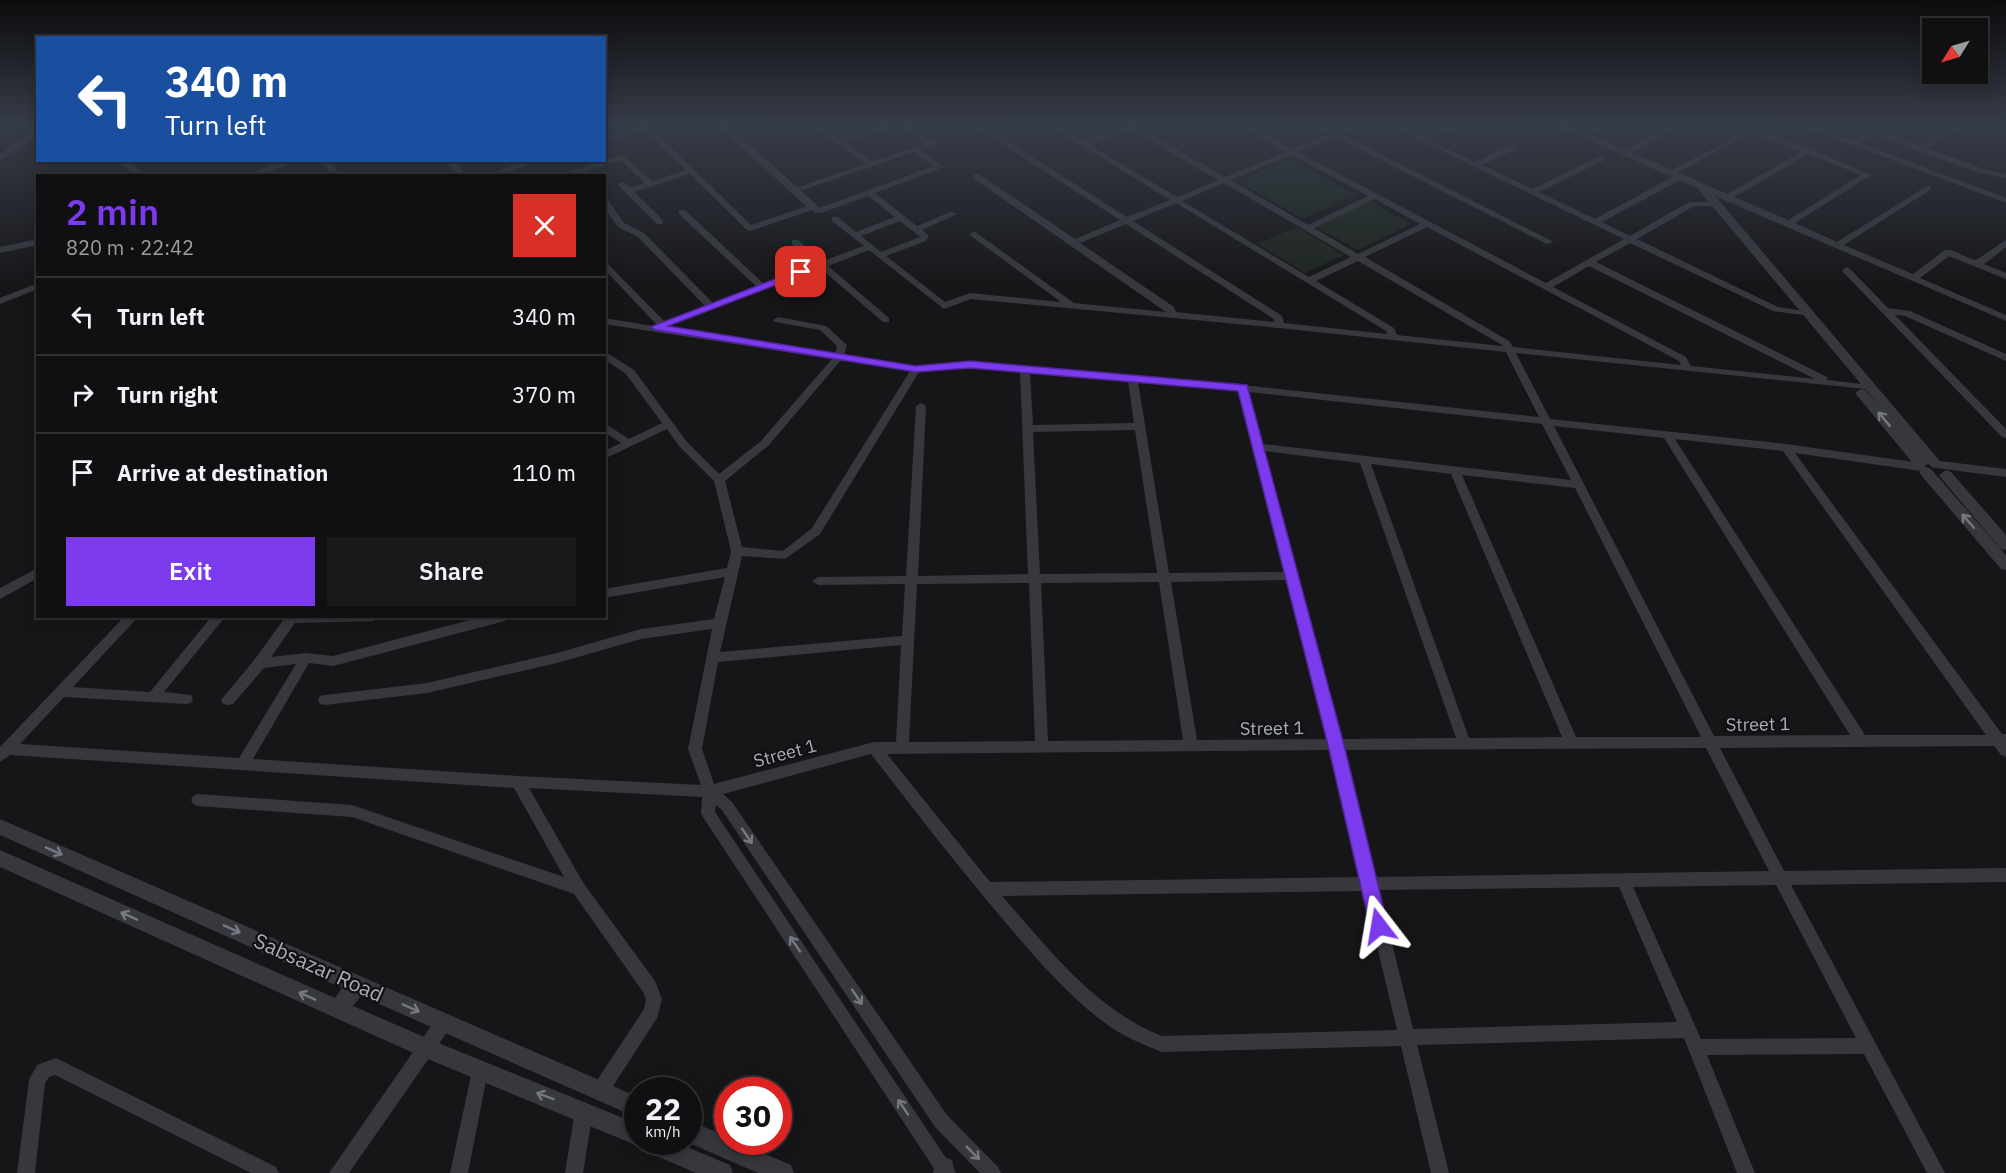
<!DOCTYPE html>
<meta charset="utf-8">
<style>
body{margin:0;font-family:"IBM Plex Sans",sans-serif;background:#19191b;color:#f1f3f6;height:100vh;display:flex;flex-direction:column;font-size:22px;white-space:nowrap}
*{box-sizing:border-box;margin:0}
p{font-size:20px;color:#9c9d9f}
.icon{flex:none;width:33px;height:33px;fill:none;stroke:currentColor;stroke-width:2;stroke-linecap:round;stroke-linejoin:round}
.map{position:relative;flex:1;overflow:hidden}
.drawer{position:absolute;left:36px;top:174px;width:570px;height:444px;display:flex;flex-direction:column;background:#101012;border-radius:0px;box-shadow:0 3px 15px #0003,0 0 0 2px #303032}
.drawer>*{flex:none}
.hud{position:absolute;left:36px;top:36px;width:570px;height:126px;border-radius:0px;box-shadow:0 3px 15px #0003,0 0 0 2px #303032;background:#1a4fa0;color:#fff;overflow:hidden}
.needle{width:39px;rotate:233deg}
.controls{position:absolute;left:1922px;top:18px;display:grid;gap:12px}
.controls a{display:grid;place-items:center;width:66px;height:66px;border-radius:0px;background:#101012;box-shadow:0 3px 15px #0003,0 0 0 2px #303032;font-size:30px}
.speed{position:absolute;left:624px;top:1077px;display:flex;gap:12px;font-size:30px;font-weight:700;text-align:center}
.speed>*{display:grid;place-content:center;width:78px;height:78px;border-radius:50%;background:#101012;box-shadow:0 3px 15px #0003,0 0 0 2px #303032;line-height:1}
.speed small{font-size:15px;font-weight:400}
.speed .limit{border:9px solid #d22;background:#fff;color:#111}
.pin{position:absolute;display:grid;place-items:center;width:51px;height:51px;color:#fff;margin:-26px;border-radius:12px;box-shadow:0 3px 9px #0006}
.me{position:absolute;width:66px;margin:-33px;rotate:346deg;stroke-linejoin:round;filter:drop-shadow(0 0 4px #0008)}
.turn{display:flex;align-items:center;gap:21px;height:126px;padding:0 30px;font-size:27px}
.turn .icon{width:78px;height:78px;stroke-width:2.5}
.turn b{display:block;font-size:42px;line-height:51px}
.round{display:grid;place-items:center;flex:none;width:63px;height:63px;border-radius:0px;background:#19191b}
.head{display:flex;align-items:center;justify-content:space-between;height:102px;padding:0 30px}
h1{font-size:36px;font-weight:600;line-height:45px;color:#7c3aed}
.button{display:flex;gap:12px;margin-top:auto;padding:12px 30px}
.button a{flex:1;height:69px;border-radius:0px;background:#7c3aed;color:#fff;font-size:24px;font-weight:600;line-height:69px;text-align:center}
.button a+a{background:#19191b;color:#f1f3f6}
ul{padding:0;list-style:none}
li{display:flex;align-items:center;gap:18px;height:78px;padding:0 30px;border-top:2px solid #303032}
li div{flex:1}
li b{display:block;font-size:22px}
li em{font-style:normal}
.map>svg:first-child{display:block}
.green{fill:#1e261f}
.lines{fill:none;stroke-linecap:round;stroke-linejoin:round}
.minor{fill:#37383d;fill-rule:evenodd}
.tertiary{fill:#37383d;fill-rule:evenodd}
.oneway{stroke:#757881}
.route{fill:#7c3aed;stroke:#51269a;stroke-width:1.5}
.labels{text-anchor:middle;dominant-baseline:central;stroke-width:4.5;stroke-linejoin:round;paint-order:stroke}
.street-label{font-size:18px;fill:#a8adb8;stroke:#111113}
.near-street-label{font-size:21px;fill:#a8adb8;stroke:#111113}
</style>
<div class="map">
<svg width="2006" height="1173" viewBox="0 0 2006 1173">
<rect width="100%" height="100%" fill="#161618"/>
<g class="green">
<path d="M1289,159L1357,195L1303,219L1236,180Z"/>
<path d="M1370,201L1411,224L1358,250L1315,226Z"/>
<path d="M1296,227L1344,255L1305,273L1258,244Z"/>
</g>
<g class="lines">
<g class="minor">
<path d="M637,123H646L751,225L810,205H816L819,208L934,166L914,152L797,192L790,190L865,164L820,131V127H826L840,138C857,133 894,117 910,124C920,130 926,141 938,141V145L921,150L944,167L875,193L917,226L950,212L957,214L922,230L929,236L926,241L886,256L945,302L970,293L1061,302L971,236L970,234L974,231L1074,303L1166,312L973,178V174H979L1075,239L1120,220L970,123H979L1127,217L1170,200L1045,123H1055L1084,141L1136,123H1142L1143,125L1139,127L1225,177L1286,152L1236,123H1246L1293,149L1329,134L1309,123H1319L1335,131L1355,123H1366L1341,134L1554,242L1547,244L1335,137L1298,152L1546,283L1624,239L1384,123H1394L1422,136L1449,124H1455V128L1428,139L1475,162L1509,146H1515V150L1482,165L1533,189L1599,156H1605V160L1539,192L1595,219L1676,175H1682V179L1602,222L1630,236L1689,202H1719V206H1694L1637,239L1778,307L1811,312V316L1773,311L1630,243L1596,262L1827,377V380L1871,385L1875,386V390L1516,353L1550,419L1786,444L1921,463L1926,467L1921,471L1795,453L2002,734H2006V757L2001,755L1994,746L1720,748L1784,871L2006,868V882L1791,885L1945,1173H1927L1864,1054L1707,1055L1755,1173H1737L1684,1038L1417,1045L1449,1173H1431L1401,1046L1162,1052C1142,1044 1122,1036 1105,1023C1067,995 1036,958 1006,923C959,868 915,811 871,754L723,794L732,802L947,1115L998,1167L1001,1173H980L935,1127L722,810L716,805L715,812L956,1173H937L703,817L701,813L702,797L529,788L584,884L655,981L662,999L657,1018L606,1097L600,1099L594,1097L592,1091L594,1085L644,1009L646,999L643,992L574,894L352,817L198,806L193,804L191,800L193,796L198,794L352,805L564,877L514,788L10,755L0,762V747L125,616H139L73,687L150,692L212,616H226L164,692L191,695L193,699L191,703L186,704L64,697L20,744L239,758L296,664L264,668L233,704L228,705L223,704L221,700L255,659L286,616H379L373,621L295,623L271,657L306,653L333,656L485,616H511L505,621L333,666L309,663L253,759L518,776L701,785L688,749L712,629L641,639L557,663L427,693L325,705L320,704L318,700L320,696L325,695L427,683L557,653L641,629L714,619L725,577L604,598V589L727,568L731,551L714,481L679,446L667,429L604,459V451L621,443L604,432V423L629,439L662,423L626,374L604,359V351L634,370L687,442L719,474L761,441L832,359L604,324V318L653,326L656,324L604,269V260L664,321L705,306L638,237L618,227L604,208V199H607L624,223L644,233L713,303L756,286L679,214V210H685L764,284L815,264L792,244V240H798L823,261L864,246L832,221V217H838L856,232L895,217L868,196L821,213H815L812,210L750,231L747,230L690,174L634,192L663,220V224H657L617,184L624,182L630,188L645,183L621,160L569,176H555L622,155L652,181L686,170L645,131L604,143V138L641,127ZM900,124L926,144L872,161L845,142ZM1132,130L1218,180L1177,197L1090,145ZM1292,155L1368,196L1308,225L1231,180ZM1224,183L1351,257L1309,277L1182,201ZM1375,199L1420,224L1358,254L1314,228ZM1176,203L1386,331L1387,334L1284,323L1282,316L1133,221ZM900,221L920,237L881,252L861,236ZM1126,224L1274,319V322L1176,312L1174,307L1080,243ZM1427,227L1679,361L1681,365L1513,347L1509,341L1365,257ZM869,250L944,309L971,299L1279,328L1506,352L1539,417L1243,385L970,362L916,366L844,355L847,345L826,326L778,317L773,320L775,322L820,330L837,346L835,354L665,327L820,268L883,322H889V318L828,266ZM1358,261L1502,345L1503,346L1397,335L1394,328L1316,281ZM1589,266L1815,379L1691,366L1686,357L1553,287ZM841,360L910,371L812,528L783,551L742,547L725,481L769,445ZM970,368L1020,372L1028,574L918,576L926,406L921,403L916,406L906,576L818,577L812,581L818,585L905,584L902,636L720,652L742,556L785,559L820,534L919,372ZM1030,373L1128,381L1134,423L1033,425ZM1138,382L1239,391L1285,572L1169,573ZM1249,392L1542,424L1571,480L1263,444ZM1554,426L1664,438L1850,735L1714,736ZM1135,430L1157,573L1040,574L1033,432ZM1675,439L1783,451L1986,735H1865ZM1265,451L1360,463L1456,738L1341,739ZM1371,464L1451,474L1562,737L1469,738ZM1462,475L1575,488L1701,737H1576ZM1287,580L1328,739L1197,740L1171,582ZM1159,582L1183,740L1048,741L1041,583ZM1029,583L1035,741L909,742L917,584ZM901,645L896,742H874L714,784L702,749L718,662ZM1706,748L1769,871L1375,877L1344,750ZM1331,750L1361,877L990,882L887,754ZM1776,885L1856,1038L1701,1039L1633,887ZM1619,887L1677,1022L1413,1029L1379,890ZM1364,891L1397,1030L1162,1036C1094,1009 1049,949 1002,896Z"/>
<path d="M1599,123H1609L1584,137L1577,135Z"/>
<path d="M1676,123H1686L1627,155L1620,153Z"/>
<path d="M1794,123H1805L1853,141L1884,123H1894L1881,131L1920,146L1957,123H1966L1927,148L1984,169L2006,174V178L1979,173L1875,135L1860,143L2006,198V203Z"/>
<path d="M1985,123H1995L1986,128L1982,126Z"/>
<path d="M1752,128L1811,149L1871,175L1795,223L1837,242L1927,186H1930V190L1844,245L1913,274L1945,250H1951L1974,260L1978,259L2006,240V247L1984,264L2006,273V279L1949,256L1920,278L2006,315V321L1724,200L1697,186L1704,184L1727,194L1801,152L1752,133L1673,175L1666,173ZM1808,154L1861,175L1788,220L1734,197Z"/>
<path d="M35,130H38V136L0,160V154Z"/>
<path d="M117,160H127L147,176H137Z"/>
<path d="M288,160H302L256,176H242Z"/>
<path d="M321,160H329L341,176H333Z"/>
<path d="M445,160H454L466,176H457Z"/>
<path d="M528,160H541L498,176H484Z"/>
<path d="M38,239V245L0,253V247Z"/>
<path d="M1846,267L1849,268L1888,308L1910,311L2006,354V361L1905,316L1895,315L2006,429V438L2002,437L1843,272L1842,270Z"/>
<path d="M38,283V289L0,304V298Z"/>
<path d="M1940,461L2006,469V477L1936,468L1935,465Z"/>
<path d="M38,568V578L0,599V588Z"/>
<path d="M444,1014L450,1016L452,1022L450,1028L349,1173H329L438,1016Z"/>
<path d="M56,1058L276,1167L279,1173H251L55,1075L49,1077L45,1083L35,1173H17L29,1080L37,1065Z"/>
<path d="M480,1063L486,1065L488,1071L468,1173H450L472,1071L474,1065Z"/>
<path d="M584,1102L590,1105L593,1111L583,1173H565L575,1111L578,1105Z"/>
</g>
<g class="tertiary">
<path d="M715,123H726L817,205V209H809Z"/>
<path d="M1550,123H1563L1705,184L1939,460L1941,463L1939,466L1934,468L1928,464L1921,469L1916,467L1855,393L1861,389L1865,390L1881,408L1697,188Z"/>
<path d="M1926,467L1931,469L2006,555V570L2001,569L1921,475L1919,472Z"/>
<path d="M1946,470L1951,472L2006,535V550L2001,549L1941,478L1939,475Z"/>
<path d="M0,819L638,1097V1118L361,996L353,1006L431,1040L638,1124V1142H675L730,1165L733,1173H696L643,1150L641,1144L638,1146L418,1055L0,867V850L335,998L342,988L0,835Z"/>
<path d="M688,1120L728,1137V1142H737L791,1165L794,1173H758L687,1142Z"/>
<path d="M944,1157L952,1160L955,1173H933L936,1160Z"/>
</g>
</g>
<defs><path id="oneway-shaft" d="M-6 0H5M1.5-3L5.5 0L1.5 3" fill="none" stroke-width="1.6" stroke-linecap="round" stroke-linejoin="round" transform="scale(1.5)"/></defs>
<g class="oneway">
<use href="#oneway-shaft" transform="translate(1884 419) rotate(-130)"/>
<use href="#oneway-shaft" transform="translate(1968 521) rotate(-131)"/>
<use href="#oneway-shaft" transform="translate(747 836) rotate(56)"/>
<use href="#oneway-shaft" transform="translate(54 851) rotate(24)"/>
<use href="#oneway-shaft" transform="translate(129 916) rotate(-156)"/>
<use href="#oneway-shaft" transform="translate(232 929) rotate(24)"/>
<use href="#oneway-shaft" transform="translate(795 944) rotate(-124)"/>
<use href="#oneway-shaft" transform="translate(307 996) rotate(-156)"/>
<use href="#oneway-shaft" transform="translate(857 997) rotate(56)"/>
<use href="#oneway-shaft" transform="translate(411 1008) rotate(24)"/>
<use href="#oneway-shaft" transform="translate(545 1096) rotate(-159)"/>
<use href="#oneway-shaft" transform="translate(903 1107) rotate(-124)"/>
<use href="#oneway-shaft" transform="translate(973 1153) rotate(45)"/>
</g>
<linearGradient id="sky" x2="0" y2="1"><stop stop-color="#0c0c0d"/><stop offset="0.43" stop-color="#363c48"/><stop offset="1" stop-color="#363c48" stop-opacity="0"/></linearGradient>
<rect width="2006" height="287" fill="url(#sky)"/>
<path class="route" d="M801,269L805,270V274L668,326L916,366L970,361L1247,385L1344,745L1388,926L1385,932L1379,934L1373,932L1370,926L1328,745L1238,391L970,368L916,372L656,330L650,327Z"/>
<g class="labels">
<g class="street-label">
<text transform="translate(1758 724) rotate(-1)">Street 1</text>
<text transform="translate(1272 728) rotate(-1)">Street 1</text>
<text transform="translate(785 753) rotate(-15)">Street 1</text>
</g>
<g class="near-street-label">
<text transform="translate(319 967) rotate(24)">Sabsazar Road</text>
</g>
</g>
</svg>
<div class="controls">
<a><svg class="needle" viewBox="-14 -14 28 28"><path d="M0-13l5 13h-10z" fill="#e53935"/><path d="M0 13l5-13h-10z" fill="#9c9d9f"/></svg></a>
</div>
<div class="speed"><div>22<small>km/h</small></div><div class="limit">30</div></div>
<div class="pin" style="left:801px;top:272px;background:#d93025"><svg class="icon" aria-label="arrive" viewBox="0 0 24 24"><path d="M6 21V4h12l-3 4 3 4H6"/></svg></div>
<svg class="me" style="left:1379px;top:926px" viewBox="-20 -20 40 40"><path d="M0-17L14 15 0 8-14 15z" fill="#7c3aed" stroke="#fff" stroke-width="4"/></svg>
<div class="hud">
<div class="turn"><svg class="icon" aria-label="left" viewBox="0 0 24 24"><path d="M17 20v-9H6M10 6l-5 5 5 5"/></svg><div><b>340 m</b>Turn left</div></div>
</div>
<section class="drawer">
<div class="head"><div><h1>2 min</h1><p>820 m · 22:42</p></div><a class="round" style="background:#d93025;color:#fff"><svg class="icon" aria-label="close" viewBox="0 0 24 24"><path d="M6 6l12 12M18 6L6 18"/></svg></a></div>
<ul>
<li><svg class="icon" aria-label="left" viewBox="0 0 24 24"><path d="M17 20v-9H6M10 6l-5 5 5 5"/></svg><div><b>Turn left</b></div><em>340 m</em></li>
<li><svg class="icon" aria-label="right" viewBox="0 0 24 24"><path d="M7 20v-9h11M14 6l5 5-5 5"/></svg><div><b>Turn right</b></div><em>370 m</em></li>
<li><svg class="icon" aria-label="arrive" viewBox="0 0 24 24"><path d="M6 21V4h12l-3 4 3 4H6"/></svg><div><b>Arrive at destination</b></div><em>110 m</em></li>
</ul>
<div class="button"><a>Exit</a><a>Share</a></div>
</section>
</div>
